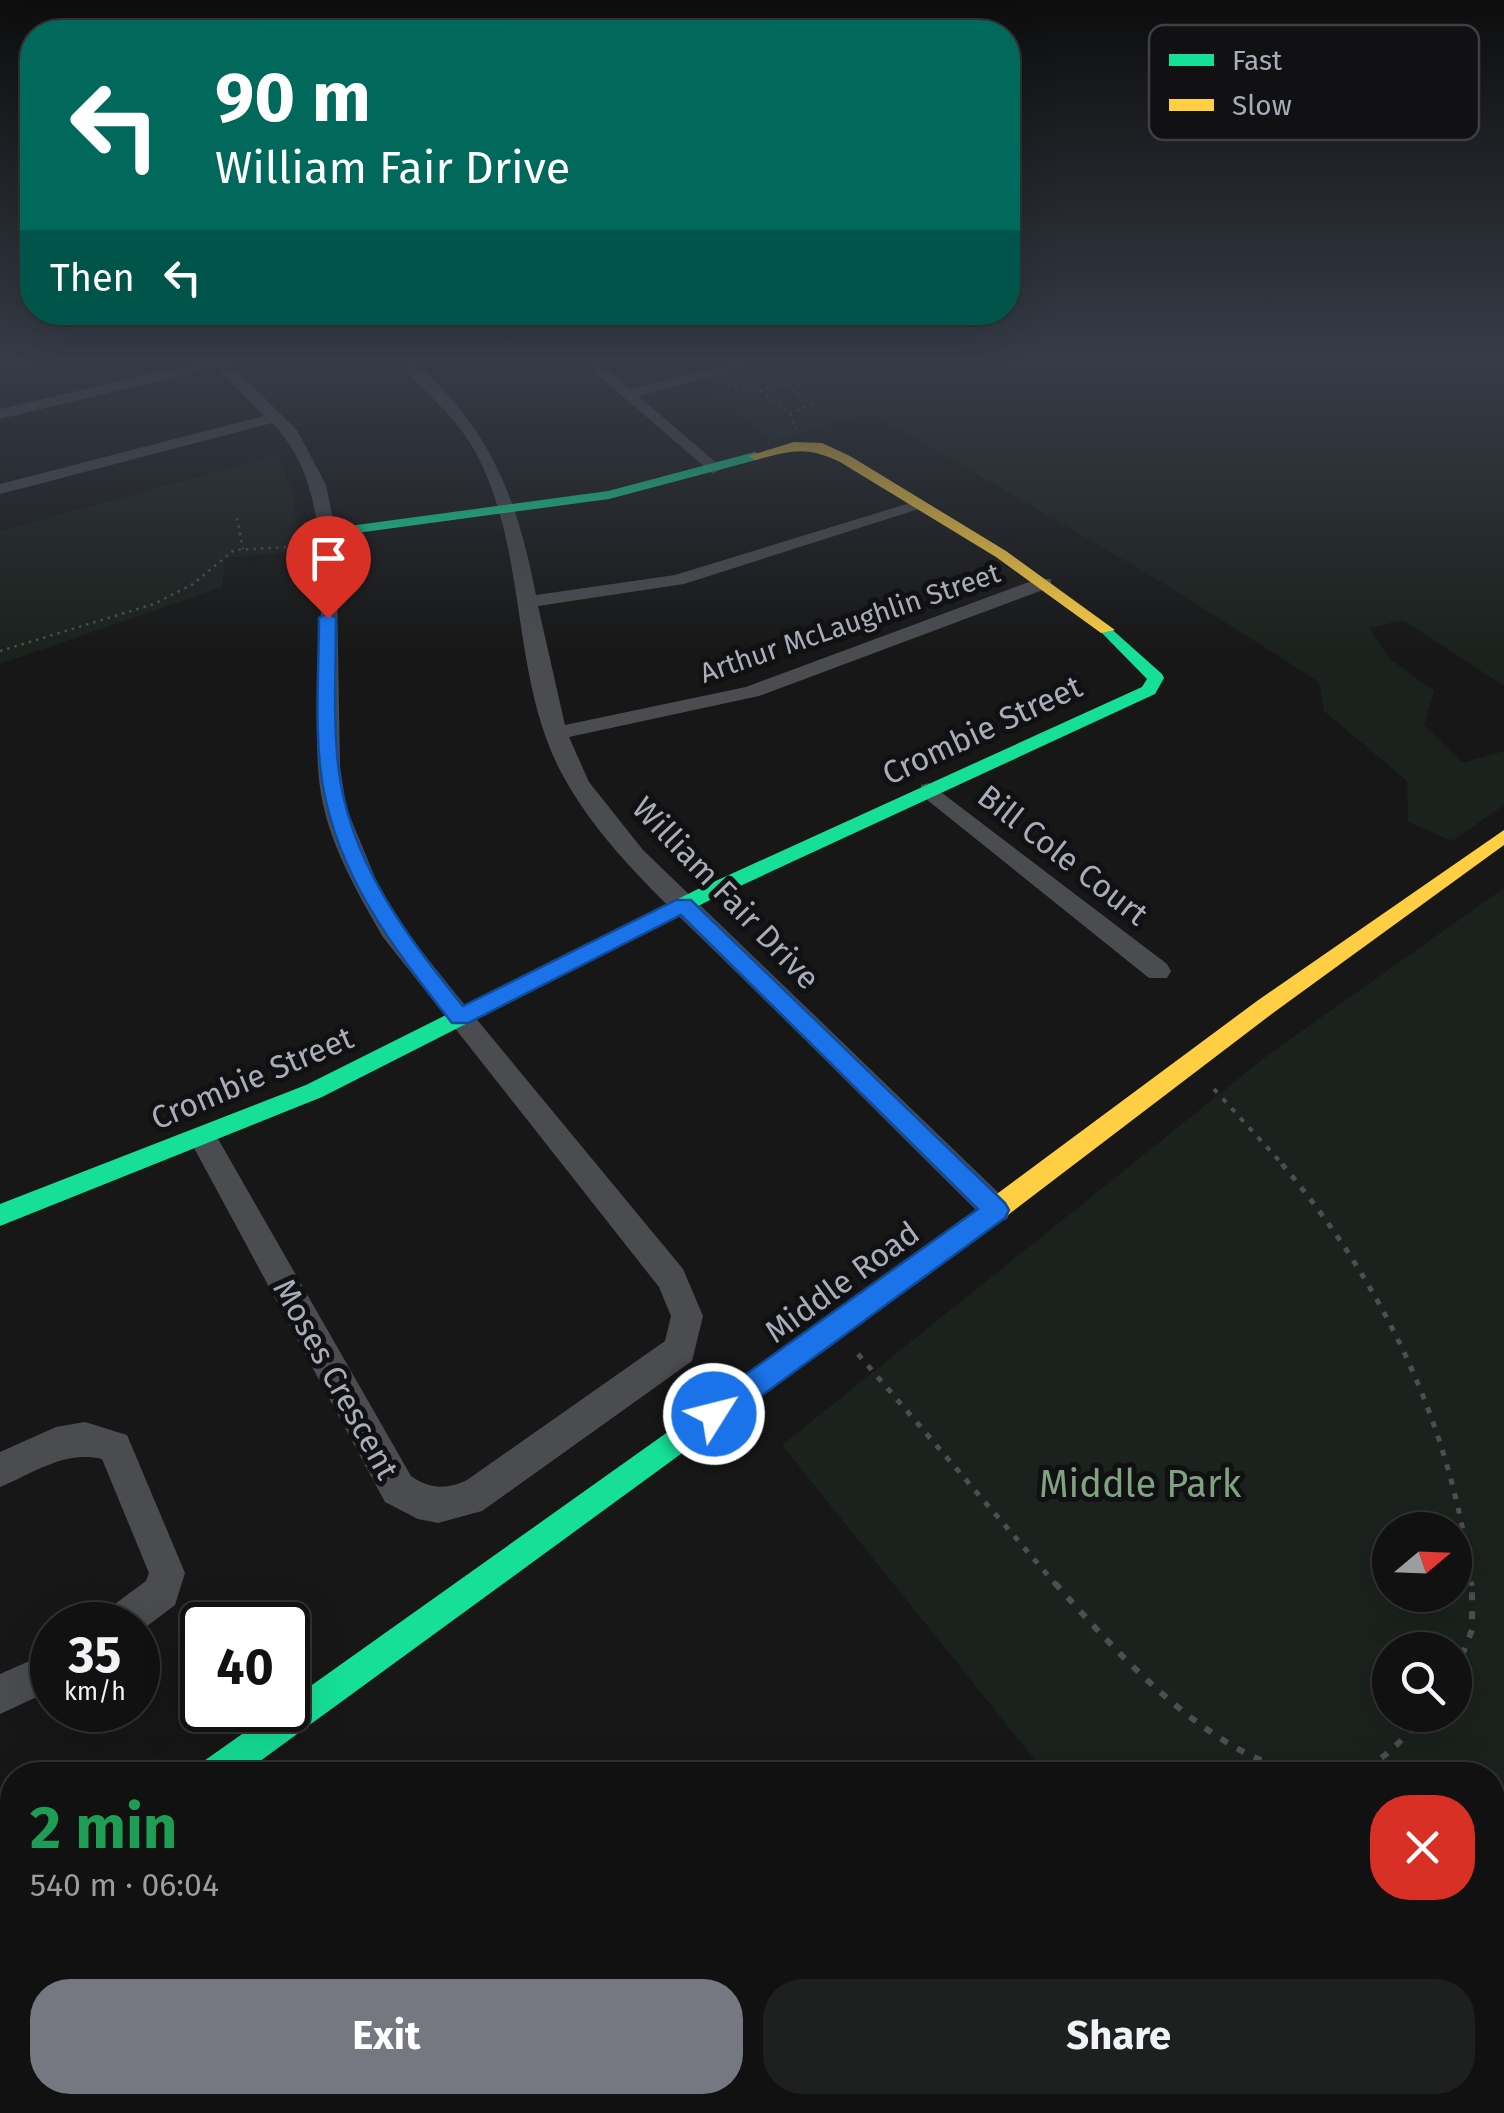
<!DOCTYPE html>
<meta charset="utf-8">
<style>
body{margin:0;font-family:"Fira Sans",sans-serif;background:#1e1f1f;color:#f1f3f6;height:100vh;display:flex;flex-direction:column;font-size:38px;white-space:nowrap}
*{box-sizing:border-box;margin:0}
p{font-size:32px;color:#9c9d9f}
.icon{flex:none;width:55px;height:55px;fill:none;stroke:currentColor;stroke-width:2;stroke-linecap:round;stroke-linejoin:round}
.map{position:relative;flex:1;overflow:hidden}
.details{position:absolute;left:0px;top:1762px;width:1505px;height:352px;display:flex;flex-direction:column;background:#111;border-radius:40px 40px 0 0;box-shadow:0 10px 40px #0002,0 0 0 2px #303131}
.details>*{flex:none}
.banner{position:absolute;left:20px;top:20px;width:1000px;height:305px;border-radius:40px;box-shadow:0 10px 40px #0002,0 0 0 2px #303131;background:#00695c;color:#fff;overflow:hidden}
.needle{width:65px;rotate:71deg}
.controls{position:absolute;left:1372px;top:1512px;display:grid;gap:20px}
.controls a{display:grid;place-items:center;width:100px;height:100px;border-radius:50%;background:#111;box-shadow:0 10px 40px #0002,0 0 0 2px #303131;font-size:50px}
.speed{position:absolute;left:30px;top:1602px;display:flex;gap:20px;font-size:50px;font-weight:700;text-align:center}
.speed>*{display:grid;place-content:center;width:130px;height:130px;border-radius:50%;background:#111;box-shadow:0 10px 40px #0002,0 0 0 2px #303131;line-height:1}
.speed small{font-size:25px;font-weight:400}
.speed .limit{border:5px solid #111;border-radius:15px;background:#fff;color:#111}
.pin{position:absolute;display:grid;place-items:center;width:85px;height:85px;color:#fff;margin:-102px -42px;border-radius:50% 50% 50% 0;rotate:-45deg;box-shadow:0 0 10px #0007}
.pin .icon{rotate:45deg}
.me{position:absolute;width:110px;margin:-55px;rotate:54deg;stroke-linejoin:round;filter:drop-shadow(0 0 8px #0008)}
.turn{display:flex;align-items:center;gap:35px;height:210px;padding:0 30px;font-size:45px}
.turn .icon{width:130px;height:130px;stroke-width:2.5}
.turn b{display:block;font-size:70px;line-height:85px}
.then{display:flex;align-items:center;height:95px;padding:0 30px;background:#0003;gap:20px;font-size:38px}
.round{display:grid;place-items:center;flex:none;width:105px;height:105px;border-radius:40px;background:#1e1f1f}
.overview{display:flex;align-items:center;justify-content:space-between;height:170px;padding:0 30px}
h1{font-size:60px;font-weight:700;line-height:75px;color:#1e9e55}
.button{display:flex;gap:20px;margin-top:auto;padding:20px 30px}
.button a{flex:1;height:115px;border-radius:40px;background:#757880;color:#fff;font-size:40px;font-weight:700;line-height:115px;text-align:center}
.button a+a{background:#1e1f1f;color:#f1f3f6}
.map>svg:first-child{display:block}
.green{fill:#1b211c;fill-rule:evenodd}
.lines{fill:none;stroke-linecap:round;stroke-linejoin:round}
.path-far3{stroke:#4d4e52;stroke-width:2.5;stroke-dasharray:2.5 5;stroke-linecap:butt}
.path-far2{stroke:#4d4e52;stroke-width:4;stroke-dasharray:5 8;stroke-linecap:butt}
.path-far1{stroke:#4d4e52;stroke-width:5;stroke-dasharray:6 9;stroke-linecap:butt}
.path{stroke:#4d4e52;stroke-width:6;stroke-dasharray:8 11;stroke-linecap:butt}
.street{fill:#4b4c50;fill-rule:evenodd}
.fast{fill:#16e098;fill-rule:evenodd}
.slow{fill:#ffcf43;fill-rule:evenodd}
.route{fill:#1a73e8;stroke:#114b97;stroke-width:2.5}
.labels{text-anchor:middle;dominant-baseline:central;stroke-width:10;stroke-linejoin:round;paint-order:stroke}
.far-street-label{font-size:28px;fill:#a8adb8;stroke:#111113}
.street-label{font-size:32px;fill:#a8adb8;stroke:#111113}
.near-park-label{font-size:38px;fill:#7fa381;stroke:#111113}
.key{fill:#111113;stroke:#3e4045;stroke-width:2.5}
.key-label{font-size:28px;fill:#a8adb8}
</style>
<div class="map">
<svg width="1504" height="2113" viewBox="0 0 1504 2113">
<rect width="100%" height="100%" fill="#171717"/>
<g class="green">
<path d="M897,357H1504V686L1403,620L1369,628L1390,659L1434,691L1424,725L1462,763L1504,751V805L1452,841L1408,822L1407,781L1324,711L1319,682L1168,586L871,412L773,441L704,385L782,364L819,384Z"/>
<path d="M277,455L292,489L300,551L225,558L222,587L0,664V531Z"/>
<path d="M1504,888V1844L1493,1856L1492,1775H1047L782,1445L1268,1055ZM1390,1530H1455V1595H1390ZM1390,1650H1455V1715H1390Z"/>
<path d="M1362,2102L1486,2103L1490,2113H1357Z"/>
</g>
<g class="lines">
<g class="path-far3">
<path d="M727,385L761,390"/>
<path d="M786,385L811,404L790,414L761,390Z"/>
<path d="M790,414L796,429"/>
<path d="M237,518L243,549"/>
<path d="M0,651L154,604L193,584L234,550L306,546"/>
</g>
<path class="path-far2" d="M1214,1089L1284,1166"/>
<g class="path-far1">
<path d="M1282,1164C1385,1286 1452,1427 1472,1586"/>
<path d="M858,1354L1057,1586"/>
</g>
<g class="path">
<path d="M1055,1583C1121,1657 1261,1820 1374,1762C1393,1753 1410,1729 1425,1715"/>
<path d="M1455,1673L1472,1630V1583"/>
</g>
<g class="street">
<path d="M207,357H238L230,364L297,430L326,485L336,533L340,766L346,807L381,892L401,925L455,993L683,1269L703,1316L692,1361L482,1511L438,1523L418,1519L385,1502L193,1146L189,1138L193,1130L203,1126L213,1130L411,1476C429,1489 447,1490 467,1480L665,1341L671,1316L659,1287L383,937C360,897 333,851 323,804C299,693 359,510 272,423L0,494V484L264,416L216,367L0,419V409L209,360Z"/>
<path d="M393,357H409C489,426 516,493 536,595L675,575L913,502L928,506L684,584L538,606L565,725L746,687L1037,579H1051V587L759,696L569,737L589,782L643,850L1007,1201L1011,1210L1007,1219L996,1223L985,1219C901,1136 817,1051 732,968C672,908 603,850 562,774C511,678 528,560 480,461C459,417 424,392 393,357Z"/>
<path d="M577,357H593L630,389L759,357H784L638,396L719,465L721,469L713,474Z"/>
<path d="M929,783L1167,964L1171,971L1167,978H1149L921,795V785Z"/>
<path d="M85,1422L127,1435L185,1573L175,1605L138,1633V1625H98L104,1612L146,1581L149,1573L102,1459C64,1450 34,1473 0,1487V1452L56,1427Z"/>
<path d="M52,1651V1690L0,1714V1674Z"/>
</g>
<g class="fast">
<path d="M755,452L762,456L760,459L609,499L327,537L320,533L327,529L608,491Z"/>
<path d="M1107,625L1162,674L1164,678L1155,694L712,899L322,1097L0,1226V1204L306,1085L698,889L1142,687L1147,679L1099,630Z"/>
<path d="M987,1205L996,1208L999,1216L996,1224L241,1775H196L201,1763L276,1710H288V1702Z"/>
<path d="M12,1902V1942L0,1947V1907Z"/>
</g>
<g class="slow">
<path d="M794,442L822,443L850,456L1006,551L1115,630L1101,633L996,557L840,462C805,445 791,451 755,460L748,456Z"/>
<path d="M1504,830V845L1273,1013L996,1224L987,1227L978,1224L975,1216L978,1208L1257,1001Z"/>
</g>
</g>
<linearGradient id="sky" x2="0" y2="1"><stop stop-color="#0d0d0d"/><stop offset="0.55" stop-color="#363c47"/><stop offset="1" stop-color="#363c47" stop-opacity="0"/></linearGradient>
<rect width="1504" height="653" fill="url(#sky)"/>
<path class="route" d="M328,613L336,618C336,666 333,716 338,764C348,859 405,934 463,1006L676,900H691L1005,1203L1009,1210L1005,1218L724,1423L714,1427L704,1423L700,1414L704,1404L978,1209L681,915L468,1023H452C391,945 330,867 320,765C315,717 319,666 319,618Z"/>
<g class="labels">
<g class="far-street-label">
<text transform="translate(850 623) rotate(-19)">Arthur McLaughlin Street</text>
</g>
<g class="street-label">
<text transform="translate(982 730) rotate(-25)">Crombie Street</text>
<text transform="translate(1063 855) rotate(38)">Bill Cole Court</text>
<text transform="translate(726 893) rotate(46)">William Fair Drive</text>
<text transform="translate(252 1078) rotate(-23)">Crombie Street</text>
<text transform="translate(842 1282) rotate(-36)">Middle Road</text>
<text transform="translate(336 1379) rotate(61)">Moses Crescent</text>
</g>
<g class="near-park-label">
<text x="1140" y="1484">Middle Park</text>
</g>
</g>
<rect x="1149" y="25" width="330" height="115" rx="15" class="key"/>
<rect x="1169" y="54" width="45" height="12" fill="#16e098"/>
<rect x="1169" y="99" width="45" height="12" fill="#ffcf43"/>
<g class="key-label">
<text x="1232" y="70">Fast</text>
<text x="1232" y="115">Slow</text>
</g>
</svg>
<div class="controls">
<a><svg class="needle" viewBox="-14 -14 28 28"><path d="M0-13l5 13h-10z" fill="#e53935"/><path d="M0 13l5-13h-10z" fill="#9c9d9f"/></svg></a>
<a><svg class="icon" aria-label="search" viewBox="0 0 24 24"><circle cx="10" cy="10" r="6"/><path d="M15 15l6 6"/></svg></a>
</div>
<div class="speed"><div>35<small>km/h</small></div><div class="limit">40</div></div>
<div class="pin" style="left:328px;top:618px;background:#d93025"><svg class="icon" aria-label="arrive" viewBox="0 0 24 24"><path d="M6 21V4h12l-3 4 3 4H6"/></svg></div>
<svg class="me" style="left:714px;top:1414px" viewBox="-20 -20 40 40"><circle r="17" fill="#1a73e8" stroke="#fff" stroke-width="3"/><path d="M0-11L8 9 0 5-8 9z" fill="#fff"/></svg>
<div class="banner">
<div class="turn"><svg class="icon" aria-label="left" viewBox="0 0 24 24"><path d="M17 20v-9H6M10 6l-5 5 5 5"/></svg><div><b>90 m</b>William Fair Drive</div></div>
<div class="then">Then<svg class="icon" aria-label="left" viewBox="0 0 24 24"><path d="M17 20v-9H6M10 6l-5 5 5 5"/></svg></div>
</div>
<section class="details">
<div class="overview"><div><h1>2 min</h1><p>540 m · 06:04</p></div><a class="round" style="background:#d93025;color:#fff"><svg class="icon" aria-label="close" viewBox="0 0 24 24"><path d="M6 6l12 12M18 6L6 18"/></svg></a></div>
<div class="button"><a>Exit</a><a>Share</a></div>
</section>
</div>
